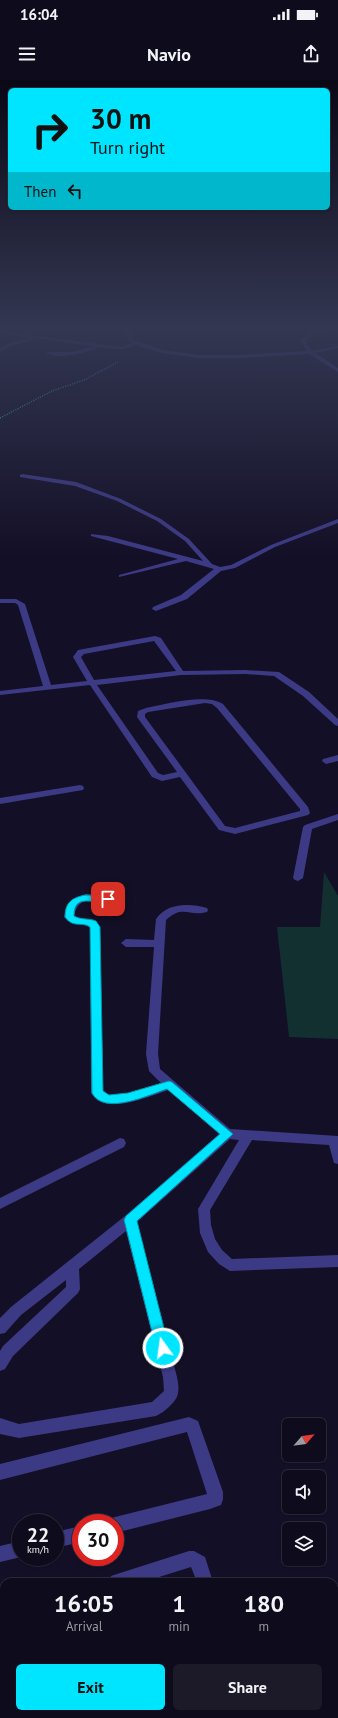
<!DOCTYPE html>
<style>
body{margin:0;font-family:"PT Sans",sans-serif;background:#1c1929;color:#f1f3f6;height:100vh;display:flex;flex-direction:column;font-size:15px;white-space:nowrap}
*{box-sizing:border-box;margin:0}
p{font-size:13px;color:#9b9ba3}
.icon{flex:none;width:22px;height:22px;fill:none;stroke:currentColor;stroke-width:2;stroke-linecap:round;stroke-linejoin:round}
.map{position:relative;flex:1;overflow:hidden}
.details{position:absolute;left:0px;top:1498px;width:338px;height:140px;display:flex;flex-direction:column;background:#0e0b1c;border-radius:12px 12px 0 0;box-shadow:0 1px 3px #0004,0 0 0 1px #2e2b3b}
.details>*{flex:none}
.banner{position:absolute;left:8px;top:8px;width:322px;height:122px;border-radius:6px;box-shadow:0 1px 3px #0004,0 0 0 1px #2e2b3b;background:#00e5ff;color:#111;overflow:hidden}
.needle{width:26px;rotate:62deg}
.tools{position:absolute;left:282px;top:1338px;display:grid;gap:8px}
.tools a{display:grid;place-items:center;width:44px;height:44px;border-radius:6px;background:#0e0b1c;box-shadow:0 1px 3px #0004,0 0 0 1px #2e2b3b;font-size:20px}
.speed{position:absolute;left:12px;top:1434px;display:flex;gap:8px;font-size:20px;font-weight:700;text-align:center}
.speed>*{display:grid;place-content:center;width:52px;height:52px;border-radius:50%;background:#0e0b1c;box-shadow:0 1px 3px #0004,0 0 0 1px #2e2b3b;line-height:1}
.speed small{font-size:10px;font-weight:400}
.speed .limit{border:6px solid #d22;background:#fff;color:#111}
.pin{position:absolute;display:grid;place-items:center;width:34px;height:34px;color:#fff;margin:-17px;border-radius:8px;box-shadow:0 2px 6px #0006}
.me{position:absolute;width:44px;margin:-22px;rotate:346deg;stroke-linejoin:round;filter:drop-shadow(0 0 3px #0008)}
.turn{display:flex;align-items:center;gap:14px;height:84px;padding:0 16px;font-size:18px}
.turn .icon{width:52px;height:52px;stroke-width:2.5}
.turn b{display:block;font-size:28px;line-height:34px}
.then{display:flex;align-items:center;height:38px;padding:0 16px;background:#0003;gap:8px;font-size:15px}
.eta{display:flex;justify-content:space-evenly;align-items:center;height:68px;text-align:center}
.eta b{font-size:24px;font-weight:700;line-height:28px}
.cta{display:flex;gap:8px;margin-top:auto;padding:8px 16px}
.cta a{flex:1;height:46px;border-radius:6px;background:#00e5ff;color:#111;font-size:16px;font-weight:700;line-height:46px;text-align:center}
.cta a+a{background:#1c1929;color:#f1f3f6}
.status{display:flex;justify-content:space-between;align-items:center;height:28px;padding:0 20px;background:#0e0b1c;direction:ltr}
.status svg{height:11px;fill:currentColor}
header{display:flex;justify-content:space-between;align-items:center;height:52px;padding:0 16px;background:#0e0b1c;font-size:18px;font-weight:700}
.map>svg:first-child{display:block}
.green{fill:#12302f}
.lines{fill:none;stroke-linecap:round;stroke-linejoin:round}
.path{stroke:#2fb8b0;stroke-width:1.5;stroke-dasharray:1 1.5;stroke-linecap:butt}
.service{fill:#3d3a85;fill-rule:evenodd}
.minor{fill:#3d3a85;fill-rule:evenodd}
.route{fill:#00e5ff;stroke:#0095a6}
</style>
<div class="status"><b>16:04</b><svg viewBox="0 0 49 12"><path d="M0 12V9h3v3zM5 12V6h3v6zM10 12V3h3v9zM15 12V0h3v12zM26 1h20v11H26zM47 4h2v5h-2z"/></svg></div>
<header><svg class="icon" aria-label="menu" viewBox="0 0 24 24"><path d="M4 6h16M4 12h16M4 18h16"/></svg>Navio<svg class="icon" aria-label="share" viewBox="0 0 24 24"><path d="M12 15V3M7 8l5-5 5 5M5 13v7h14v-7"/></svg></header>
<div class="map">
<svg width="338" height="1638" viewBox="0 0 338 1638">
<rect width="100%" height="100%" fill="#130f26"/>
<path class="green" d="M324,792L338,816V959L289,957L277,847H320Z"/>
<g class="lines">
<path class="path" d="M0,338L52,311L84,300L118,282"/>
<g class="service">
<path d="M331,247L338,248L315,254L305,261L312,271L338,266V268L309,274L300,260L311,252Z"/>
<path d="M98,265L100,267C86,273 59,280 46,273L48,272H73Z"/>
</g>
<g class="minor">
<path d="M124,247H128L133,260L162,270L199,275H237L309,271L317,274L338,288V292L309,274L237,278H199L162,273L136,265L122,269L106,268L33,258V260L8,267L0,272V269L4,265L30,258L0,253V251L122,267L132,263L129,261Z"/>
<path d="M22,394L76,402L121,419L161,439L189,459L212,484L220,487L231,485L271,465L338,439V443L275,467L235,488L221,491L187,519L156,531L152,529L153,527L181,515L214,489L186,481L119,497V495L178,479L91,456V454L108,456L203,481L185,461L157,441L117,421L75,406L20,397V395Z"/>
<path d="M0,519H16L25,524L51,605L87,601L73,577L78,570L155,556L161,558L183,591L245,590L279,592L309,612L338,639V646L335,645L303,616L274,596L245,594L181,595L97,605L158,693L163,695L177,692L137,637L138,631L146,628C167,624 205,613 223,624L308,727L310,733L308,735L235,754L219,750L180,697L162,701L152,697L90,605L0,615V611L43,606L18,525L15,523H0ZM154,561L176,591L94,600L81,577L84,574ZM205,623L212,624L217,628L300,729V731L235,748L225,746L145,637V634L148,632Z"/>
<path d="M338,675V681L326,684L322,681L323,679Z"/>
<path d="M80,705L83,706L84,708L83,710L0,724V718Z"/>
<path d="M338,734V740L312,749L303,798L298,801L295,800L293,798L303,747L305,745Z"/>
<path d="M87,814L119,816L124,819C114,831 80,805 74,836L79,839L93,840L100,847L103,1011L109,1015L128,1013L161,1003L149,991L146,974L154,867H126L121,863L126,859L154,860L156,839C167,823 189,823 207,828L208,830L207,832C189,837 183,824 166,840L158,974L160,989L230,1049L338,1056V1084L334,1083L329,1065L252,1060L210,1130L211,1145L215,1159L222,1170L232,1179L338,1175V1187L230,1191L219,1184L208,1172L200,1153L198,1129L239,1060L230,1059L137,1142L177,1297C178,1302 179,1308 178,1313C177,1322 163,1333 156,1336L19,1358L0,1354V1338L19,1344L152,1322L164,1311L163,1297L126,1151L79,1189L80,1209L78,1213L13,1276L5,1289L0,1291V1271L3,1266L66,1207V1200L21,1235L5,1253L0,1254V1238L11,1227L125,1136L219,1054L169,1010C149,1016 104,1037 91,1013L90,848C82,842 72,848 64,837C67,823 73,818 87,814Z"/>
<path d="M120,1058L124,1059L126,1063L124,1067L0,1129V1118Z"/>
<path d="M189,1337L198,1341L223,1412V1419L221,1425L210,1429L115,1453V1443H108L109,1439L115,1437L207,1414L187,1352L0,1400V1384Z"/>
<path d="M81,1446V1462L55,1468V1452Z"/>
<path d="M21,1461V1477L0,1482V1466Z"/>
<path d="M189,1471H194L205,1477L213,1502H197L191,1487L143,1502H109L111,1496L117,1494Z"/>
<path d="M4,1601V1619L0,1621V1603Z"/>
<path d="M182,1634H209L207,1638H180Z"/>
</g>
</g>
<linearGradient id="sky" x2="0" y2="1"><stop stop-color="#0a0815"/><stop offset="0.52" stop-color="#333752"/><stop offset="1" stop-color="#333752" stop-opacity="0"/></linearGradient>
<rect width="338" height="477" fill="url(#sky)"/>
<path class="route" d="M85,815L108,816L112,819C102,830 74,808 74,836C81,840 89,838 96,841L100,847L103,1011L109,1015L128,1013L169,1001L172,1002L233,1054L137,1141L169,1268L167,1272L163,1274L158,1272L156,1268L124,1140L126,1136L220,1054L167,1009C149,1015 104,1036 92,1013L90,847C82,841 74,849 65,837C65,823 71,818 85,815Z"/>
</svg>
<div class="tools">
<a><svg class="needle" viewBox="-14 -14 28 28"><path d="M0-13l5 13h-10z" fill="#e53935"/><path d="M0 13l5-13h-10z" fill="#9b9ba3"/></svg></a>
<a><svg class="icon" aria-label="sound" viewBox="0 0 24 24"><path d="M4 9h4l5-4v14l-5-4H4zM17 9q2 3 0 6"/></svg></a>
<a><svg class="icon" aria-label="layers" viewBox="0 0 24 24"><path d="M12 4l9 5-9 5-9-5zM3 14l9 5 9-5"/></svg></a>
</div>
<div class="speed"><div>22<small>km/h</small></div><div class="limit">30</div></div>
<div class="pin" style="left:108px;top:819px;background:#d93025"><svg class="icon" aria-label="arrive" viewBox="0 0 24 24"><path d="M6 21V4h12l-3 4 3 4H6"/></svg></div>
<svg class="me" style="left:163px;top:1268px" viewBox="-20 -20 40 40"><circle r="17" fill="#00e5ff" stroke="#fff" stroke-width="3"/><path d="M0-11L8 9 0 5-8 9z" fill="#fff"/></svg>
<div class="banner">
<div class="turn"><svg class="icon" aria-label="right" viewBox="0 0 24 24"><path d="M7 20v-9h11M14 6l5 5-5 5"/></svg><div><b>30 m</b>Turn right</div></div>
<div class="then">Then<svg class="icon" aria-label="left" viewBox="0 0 24 24"><path d="M17 20v-9H6M10 6l-5 5 5 5"/></svg></div>
</div>
<section class="details">
<div class="eta">
<div><b>16:05</b><p>Arrival</p></div>
<div><b>1</b><p>min</p></div>
<div><b>180</b><p>m</p></div>
</div>
<div class="cta"><a>Exit</a><a>Share</a></div>
</section>
</div>
